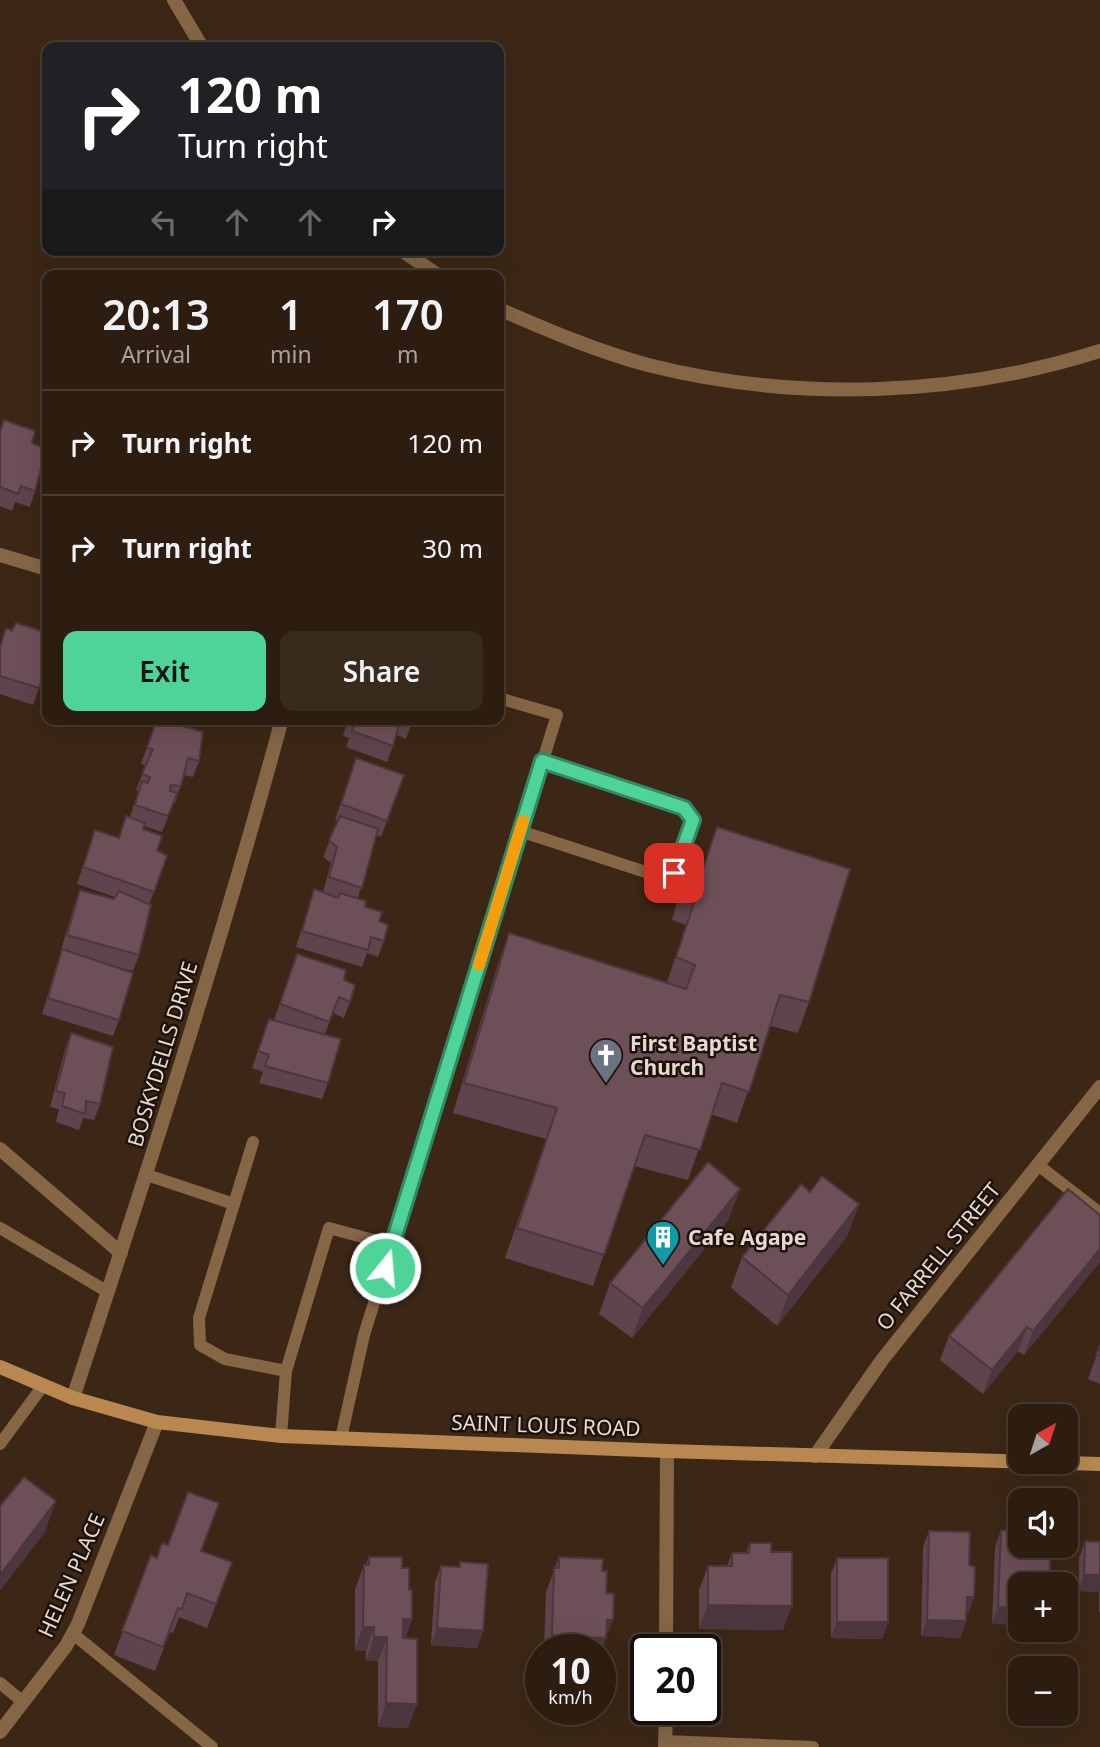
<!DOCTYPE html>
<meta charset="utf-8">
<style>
body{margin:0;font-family:"Noto Sans",sans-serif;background:#392a1e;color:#f1f3f6;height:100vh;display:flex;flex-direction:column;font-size:26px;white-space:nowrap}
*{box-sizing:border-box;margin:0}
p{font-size:23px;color:#a7a29f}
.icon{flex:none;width:38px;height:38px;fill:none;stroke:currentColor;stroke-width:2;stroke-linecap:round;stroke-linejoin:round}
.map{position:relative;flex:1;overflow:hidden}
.sheet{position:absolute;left:42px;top:270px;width:462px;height:455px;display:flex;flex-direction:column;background:#2d1d10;border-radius:14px;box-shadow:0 7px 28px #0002,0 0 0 2px #483b30}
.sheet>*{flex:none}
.hud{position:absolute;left:42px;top:42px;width:462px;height:214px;border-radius:14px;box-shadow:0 7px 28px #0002,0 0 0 2px #483b30;background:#202124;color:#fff;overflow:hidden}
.needle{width:46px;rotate:39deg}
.controls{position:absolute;left:1008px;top:1404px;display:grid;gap:14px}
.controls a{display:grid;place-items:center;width:70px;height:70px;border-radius:14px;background:#2d1d10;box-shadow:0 7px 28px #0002,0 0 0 2px #483b30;font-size:35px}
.speed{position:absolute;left:525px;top:1634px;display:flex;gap:14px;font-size:35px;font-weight:700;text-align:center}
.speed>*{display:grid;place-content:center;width:91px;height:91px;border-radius:50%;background:#2d1d10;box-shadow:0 7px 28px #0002,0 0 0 2px #483b30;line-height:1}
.speed small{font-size:18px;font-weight:400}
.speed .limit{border:4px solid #111;border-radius:10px;background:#fff;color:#111}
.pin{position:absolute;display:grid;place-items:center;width:60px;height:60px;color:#fff;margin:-30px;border-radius:14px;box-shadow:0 4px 10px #0006}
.me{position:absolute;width:77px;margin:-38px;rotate:17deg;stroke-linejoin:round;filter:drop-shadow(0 0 5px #0008)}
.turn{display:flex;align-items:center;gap:24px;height:147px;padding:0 21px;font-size:32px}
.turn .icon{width:91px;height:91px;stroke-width:2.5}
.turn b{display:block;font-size:49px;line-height:60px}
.lanes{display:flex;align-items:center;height:66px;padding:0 21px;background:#0003;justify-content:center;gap:35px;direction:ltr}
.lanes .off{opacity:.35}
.eta{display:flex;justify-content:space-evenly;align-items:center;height:119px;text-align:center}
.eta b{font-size:42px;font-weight:600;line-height:49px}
.button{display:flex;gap:14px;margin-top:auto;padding:14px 21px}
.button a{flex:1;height:80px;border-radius:14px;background:#4ed399;color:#111;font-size:28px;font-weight:600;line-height:80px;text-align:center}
.button a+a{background:#392a1e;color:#f1f3f6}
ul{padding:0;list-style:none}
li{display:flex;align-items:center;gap:21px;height:105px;padding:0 21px;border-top:2px solid #483b30}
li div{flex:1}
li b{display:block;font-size:26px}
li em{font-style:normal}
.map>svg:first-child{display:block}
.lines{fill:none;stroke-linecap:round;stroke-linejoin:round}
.lane{stroke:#856746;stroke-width:12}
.street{stroke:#856746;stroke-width:14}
.secondary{stroke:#b88850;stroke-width:14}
.wall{fill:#5e444c}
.shaded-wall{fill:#4c373e}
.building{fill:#6d4f58;stroke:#4c373e;stroke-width:2}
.route-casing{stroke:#338963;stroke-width:18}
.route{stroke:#4ed399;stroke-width:12}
.slow{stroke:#f59e0b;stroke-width:12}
.labels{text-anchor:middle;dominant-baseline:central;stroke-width:5;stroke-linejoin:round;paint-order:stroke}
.poi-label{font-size:21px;font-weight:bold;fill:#e7d9cf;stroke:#1c120b;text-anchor:start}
.street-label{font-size:21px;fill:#e7d9cf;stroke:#1c120b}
</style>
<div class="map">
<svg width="1100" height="1747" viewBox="0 0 1100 1747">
<rect width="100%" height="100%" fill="#3c2716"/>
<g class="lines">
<g class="lane">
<path d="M520,831L664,878L674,873L693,820L684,808L542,761"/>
<path d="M253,1142L199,1318L200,1345L225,1359L286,1371"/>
<path d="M1038,1165L1100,1213"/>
<path d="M147,1175L234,1204"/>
<path d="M0,1228L108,1292"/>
<path d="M281,1436L286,1371L329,1228L392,1245"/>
<path d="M341,1438L364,1335L557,715L499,698"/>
<path d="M0,1444L42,1387"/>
<path d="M72,1633L212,1747"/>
<path d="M0,1683L23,1702"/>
<path d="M665,1741L813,1747"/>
</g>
<g class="street">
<path d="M174,0L202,47"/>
<path d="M401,250L438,275"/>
<path d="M499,309C547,330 596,351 648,365C795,402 955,397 1100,351"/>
<path d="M0,555L47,569"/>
<path d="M0,1149L121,1253"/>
<path d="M73,1398C147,1173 220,948 282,719"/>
<path d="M815,1456L882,1360L1100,1087"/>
<path d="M666,1650L667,1451"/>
<path d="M0,1732L66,1646L78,1624L157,1422"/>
<path d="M665,1747L666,1710"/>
</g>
<path class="secondary" d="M0,1367L73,1398L157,1422L281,1436L667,1451L1100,1464"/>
</g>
<g class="wall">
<path d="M0,430L32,443L35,491L30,507L15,502L12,511L0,506Z"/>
<path d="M12,631L44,639L47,663L33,705L0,694V646Z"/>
<path d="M157,719L199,761L193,777L184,775L175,803H174L162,832L144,826L143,829L157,850L167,856L149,905L139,955L133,971L105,964L119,1020L113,1036L42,1014L74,906L80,890L114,899L115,897L77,884L95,830L119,838L130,817L138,791L136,790L146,765L141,764Z"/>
<path d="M348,719H413L406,739L397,735L387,762L346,747L349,738L343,736Z"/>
<path d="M356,758L404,775L381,837L376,835L358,898L379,921L384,941L378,957L367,953L362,967L296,947L314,889L323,892L331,863L323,857L338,821L335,820Z"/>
<path d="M689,867L809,1002L798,1033L770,1026L737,1123L711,1114L688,1180L634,1166L593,1286L505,1258L546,1139L453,1113L498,964L509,933L667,982L686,925L672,920L678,898Z"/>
<path d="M297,954L344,980L350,1002L344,1018L333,1013L325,1034L328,1083L322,1099L259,1083L263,1072L252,1068L269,1019L274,1020Z"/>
<path d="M71,1033L100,1104L94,1120L83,1118L79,1130L56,1122L59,1109L50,1107L65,1049Z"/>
<path d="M740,1189L728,1220L632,1338L599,1314L610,1283Z"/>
<path d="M1100,1215V1262L1024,1355L1018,1351L983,1394L940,1360L949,1336Z"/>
<path d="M848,1235L777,1326L731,1288L742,1257Z"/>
<path d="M1100,1346V1384L1088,1379Z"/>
<path d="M1001,1530L1050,1545L992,1624L995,1547Z"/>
<path d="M929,1531L969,1565L974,1597L968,1613H966V1621L960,1638L921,1636L923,1547Z"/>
<path d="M1085,1541L1100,1542V1612H1099V1592L1079,1591V1558Z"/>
<path d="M750,1543L783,1630L699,1629V1590L708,1566H727L732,1553H746Z"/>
<path d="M168,1545L202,1551L232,1562L207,1628L179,1617L173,1633L170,1632L155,1671L114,1655L151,1555L157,1558Z"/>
<path d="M369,1557L402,1568L409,1590L412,1619L405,1638L408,1728L378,1727V1661H366V1651L355,1650V1589L364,1565H366Z"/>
<path d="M559,1557L602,1571L604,1644L600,1650H544L546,1592Z"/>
<path d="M837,1558L888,1622L882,1639L831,1638V1574Z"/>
<path d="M460,1562L483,1631L477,1648L431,1645L435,1582L441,1566L458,1567Z"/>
</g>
<g class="shaded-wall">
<path d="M740,1189L728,1220L632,1338L643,1308Z"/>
<path d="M859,1204L848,1235L777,1326L788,1295Z"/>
<path d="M1100,1249V1262L1024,1355L1033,1331Z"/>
<path d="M1027,1327L1018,1351L983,1394L992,1370Z"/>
<path d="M56,1501L45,1532L0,1591V1575Z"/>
<path d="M1084,1575H1100V1588L1099,1592L1079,1591Z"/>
<path d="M967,1597H974L968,1613H961Z"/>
<path d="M708,1605L792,1606L783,1630L699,1629Z"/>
<path d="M998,1607L1020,1608V1625L992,1624Z"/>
<path d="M403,1619H412L404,1643Z"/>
<path d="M607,1620H613L600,1653V1650H546L552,1635Z"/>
<path d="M927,1620L966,1621L960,1638L921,1636Z"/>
<path d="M837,1622H888L882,1639L831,1638Z"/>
<path d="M363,1627H374L366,1651L355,1650Z"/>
<path d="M437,1628L483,1631L477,1648L431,1645Z"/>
<path d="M374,1637H387L378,1661H366Z"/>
<path d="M386,1703L417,1704L408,1728L378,1727Z"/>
</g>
<g class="building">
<path d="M4,420L35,431L32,443L46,449L35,491L21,486L18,494L0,487V432Z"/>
<path d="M16,623L45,632L44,639L47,641V663L39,688L0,676V647L6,628L12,631Z"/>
<path d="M157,719L203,732L199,761L188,758L181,786L171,785L170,791L177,793L168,816L135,805L142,781L148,783L150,777L142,774L153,749L147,748Z"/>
<path d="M349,719H401L393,746L352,731L355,722Z"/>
<path d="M356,758L404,775L387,821L341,804Z"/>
<path d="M126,816L145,823L143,829L162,836L157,850L167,856L154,892L83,867L95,830L119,838Z"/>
<path d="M340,816L378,829L362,888L329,877L337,847L329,840Z"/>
<path d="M717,827L850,869L809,1002L780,995L749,1092L722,1083L700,1150L645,1135L604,1255L517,1228L557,1108L464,1083L509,933L686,989L695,965L676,957L697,894L683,889L689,867L702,871Z"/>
<path d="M314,889L338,898L340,893L366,901L365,907L382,912L379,921L388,925L384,941L371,937L368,950L302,931Z"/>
<path d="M80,890L114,899L119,891L151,905L139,955L67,935Z"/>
<path d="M62,949L133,973L119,1020L48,998Z"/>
<path d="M297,954L346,970L344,980L355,985L350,1002L339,997L329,1022L280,1004Z"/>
<path d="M269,1019L341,1039L328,1083L265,1066L269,1055L258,1051Z"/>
<path d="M71,1033L113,1047L100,1104L86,1101L85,1114L62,1106L65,1093L56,1091Z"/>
<path d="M708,1162L740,1189L643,1308L610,1283Z"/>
<path d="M822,1176L859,1204L788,1295L742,1257L801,1184L810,1192Z"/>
<path d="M1068,1189L1100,1215V1249L1033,1331L1027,1327L992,1370L949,1336Z"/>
<path d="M1100,1346V1356L1096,1355Z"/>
<path d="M24,1477L56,1501L0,1575V1506Z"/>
<path d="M188,1492L219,1503L201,1551L232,1562L216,1604L187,1593L182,1609L178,1608L163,1647L122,1631L151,1555L157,1558L162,1543L168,1545Z"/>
<path d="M1001,1530L1020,1531V1545H1050V1584H1020V1608L998,1607Z"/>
<path d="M929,1531L970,1532L969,1565L975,1567L974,1597H967L966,1621L927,1620Z"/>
<path d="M1085,1541L1100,1542V1575H1084Z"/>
<path d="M750,1543H771V1552H792V1606L708,1605V1566H732V1553H749Z"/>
<path d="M369,1557H402V1568H409V1590H412V1619H403V1638L417,1639V1704L386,1703L387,1637H374V1627H363L364,1565H369Z"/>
<path d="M559,1557L603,1559L602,1571H607L606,1593L614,1594L613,1620H607L606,1638L552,1635L554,1568H559Z"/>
<rect x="837" y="1558" width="51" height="64"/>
<path d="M460,1562L488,1564L483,1631L437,1628L441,1566L460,1567Z"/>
</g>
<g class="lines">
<defs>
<path id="route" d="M385,1268L542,761L684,808L693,820L674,873"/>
</defs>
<use href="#route" class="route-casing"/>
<use href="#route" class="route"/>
<path class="slow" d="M479,965L523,821"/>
</g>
<defs>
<symbol id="church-pin" viewBox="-11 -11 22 30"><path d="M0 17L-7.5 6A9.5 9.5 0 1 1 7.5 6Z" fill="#6b7280" stroke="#1c120b"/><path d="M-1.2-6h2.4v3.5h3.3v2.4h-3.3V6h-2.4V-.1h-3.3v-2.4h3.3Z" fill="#fff"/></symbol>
<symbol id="building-pin" viewBox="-11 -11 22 30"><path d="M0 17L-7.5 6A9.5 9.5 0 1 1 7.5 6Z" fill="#0f9aa8" stroke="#1c120b"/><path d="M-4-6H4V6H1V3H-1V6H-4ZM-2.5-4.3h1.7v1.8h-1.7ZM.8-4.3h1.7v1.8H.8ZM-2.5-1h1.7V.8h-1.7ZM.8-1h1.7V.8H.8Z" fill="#fff"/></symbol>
</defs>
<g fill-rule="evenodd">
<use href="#church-pin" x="587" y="1036" width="38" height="52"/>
<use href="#building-pin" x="644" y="1218" width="38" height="52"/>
</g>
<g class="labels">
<g class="poi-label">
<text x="630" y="1043">First Baptist<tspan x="630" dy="24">Church</tspan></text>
<text x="688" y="1237">Cafe Agape</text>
</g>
<g class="street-label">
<text transform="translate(162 1054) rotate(-73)">BOSKYDELLS DRIVE</text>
<text transform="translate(938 1256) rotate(-51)">O FARRELL STREET</text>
<text transform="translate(546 1425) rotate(2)">SAINT LOUIS ROAD</text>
<text transform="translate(71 1575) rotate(-66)">HELEN PLACE</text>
</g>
</g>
</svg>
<div class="controls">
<a><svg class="needle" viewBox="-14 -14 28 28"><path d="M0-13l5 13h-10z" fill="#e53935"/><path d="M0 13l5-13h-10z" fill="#a7a29f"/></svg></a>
<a><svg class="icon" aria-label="sound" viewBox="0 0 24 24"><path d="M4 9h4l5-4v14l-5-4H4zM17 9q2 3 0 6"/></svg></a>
<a>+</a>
<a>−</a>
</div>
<div class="speed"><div>10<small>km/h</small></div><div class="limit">20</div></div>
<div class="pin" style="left:674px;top:873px;background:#d93025"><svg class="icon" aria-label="arrive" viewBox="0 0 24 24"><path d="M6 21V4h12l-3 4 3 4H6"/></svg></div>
<svg class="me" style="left:385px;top:1268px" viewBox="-20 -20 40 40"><circle r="17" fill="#4ed399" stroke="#fff" stroke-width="3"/><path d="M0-11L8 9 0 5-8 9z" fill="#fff"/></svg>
<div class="hud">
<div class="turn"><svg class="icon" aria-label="right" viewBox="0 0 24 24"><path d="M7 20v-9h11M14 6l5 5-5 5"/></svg><div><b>120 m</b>Turn right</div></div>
<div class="lanes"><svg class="icon off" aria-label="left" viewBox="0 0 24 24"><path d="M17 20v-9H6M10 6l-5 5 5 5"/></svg><svg class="icon off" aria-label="ahead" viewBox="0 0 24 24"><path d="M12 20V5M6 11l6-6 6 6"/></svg><svg class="icon off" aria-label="ahead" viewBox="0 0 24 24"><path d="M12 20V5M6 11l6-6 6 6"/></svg><svg class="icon" aria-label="right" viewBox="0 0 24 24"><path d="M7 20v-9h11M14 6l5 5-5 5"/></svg></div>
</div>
<section class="sheet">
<div class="eta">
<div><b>20:13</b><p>Arrival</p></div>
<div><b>1</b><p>min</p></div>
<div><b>170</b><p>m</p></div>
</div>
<ul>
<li><svg class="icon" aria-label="right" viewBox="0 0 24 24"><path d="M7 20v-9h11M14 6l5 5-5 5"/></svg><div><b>Turn right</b></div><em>120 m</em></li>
<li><svg class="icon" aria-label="right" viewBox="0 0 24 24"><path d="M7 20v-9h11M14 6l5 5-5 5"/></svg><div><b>Turn right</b></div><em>30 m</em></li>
</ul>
<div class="button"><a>Exit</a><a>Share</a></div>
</section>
</div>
